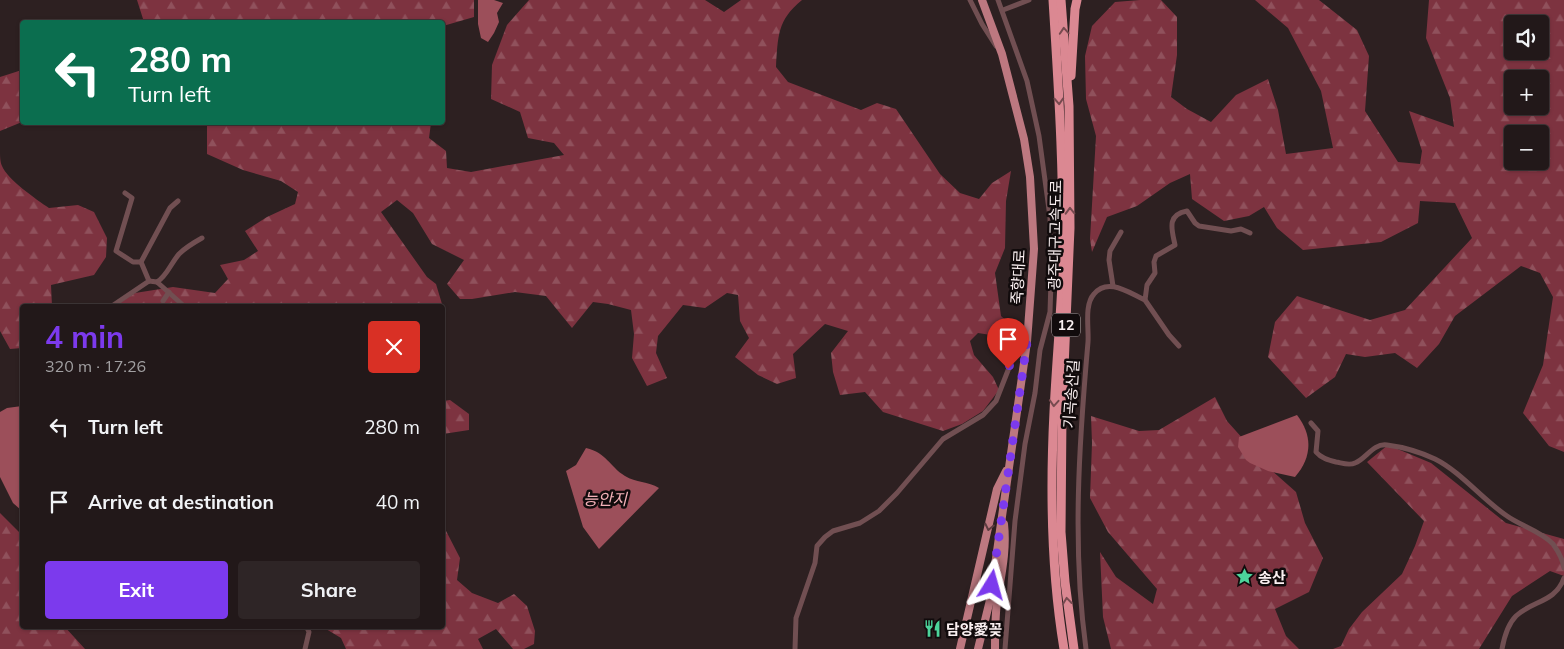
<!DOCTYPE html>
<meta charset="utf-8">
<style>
body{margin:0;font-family:Mulish,"Noto Sans KR",sans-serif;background:#2e2526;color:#f1f3f6;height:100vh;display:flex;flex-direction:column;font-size:19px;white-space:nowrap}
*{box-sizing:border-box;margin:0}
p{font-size:16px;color:#a2a0a2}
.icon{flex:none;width:28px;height:28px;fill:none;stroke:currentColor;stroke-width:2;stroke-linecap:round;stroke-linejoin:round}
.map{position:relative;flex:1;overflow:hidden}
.details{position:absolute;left:20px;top:304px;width:425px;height:325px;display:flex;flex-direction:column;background:#221819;border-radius:5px;box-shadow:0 1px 4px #0004,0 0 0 1px #3f3738}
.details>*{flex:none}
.hud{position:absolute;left:20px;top:20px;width:425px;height:105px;border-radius:5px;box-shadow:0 1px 4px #0004,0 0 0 1px #3f3738;background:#0b6e4f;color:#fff;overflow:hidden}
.fabs{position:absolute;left:1504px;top:15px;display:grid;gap:10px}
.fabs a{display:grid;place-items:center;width:45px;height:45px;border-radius:5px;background:#221819;box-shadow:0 1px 4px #0004,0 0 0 1px #3f3738;font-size:25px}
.pin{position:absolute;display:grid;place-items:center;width:42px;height:42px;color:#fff;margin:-51px -21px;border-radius:50% 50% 50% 0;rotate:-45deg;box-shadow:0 0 5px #0007}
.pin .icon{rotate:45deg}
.me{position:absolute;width:55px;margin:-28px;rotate:8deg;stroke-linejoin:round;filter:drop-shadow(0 0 4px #0008)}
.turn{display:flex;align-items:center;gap:18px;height:105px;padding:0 25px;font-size:22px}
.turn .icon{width:65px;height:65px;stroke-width:2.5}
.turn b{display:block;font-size:35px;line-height:42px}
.round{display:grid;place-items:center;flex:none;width:52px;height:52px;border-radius:5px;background:#2e2526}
.head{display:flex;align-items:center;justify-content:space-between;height:85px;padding:0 25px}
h1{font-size:30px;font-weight:700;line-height:38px;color:#7c3aed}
.action{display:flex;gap:10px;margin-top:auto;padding:10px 25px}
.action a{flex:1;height:58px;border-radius:5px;background:#7c3aed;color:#fff;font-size:20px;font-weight:700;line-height:58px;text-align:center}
.action a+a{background:#2e2526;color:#f1f3f6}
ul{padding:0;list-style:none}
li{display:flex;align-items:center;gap:15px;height:75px;padding:0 25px}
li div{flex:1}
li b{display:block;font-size:19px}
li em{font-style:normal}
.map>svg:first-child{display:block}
.forest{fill:url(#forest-firs);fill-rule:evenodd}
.water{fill:#9c4f5a}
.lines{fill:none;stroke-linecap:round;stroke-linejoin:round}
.minor{stroke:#714f52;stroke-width:5}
.primary{stroke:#bd7880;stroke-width:8}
.motorway{stroke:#db8892;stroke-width:9}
.oneway{stroke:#764a4f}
.oneway2{stroke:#5e3c40}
.route{stroke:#7c3aed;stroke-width:9;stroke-dasharray:0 16.2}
.labels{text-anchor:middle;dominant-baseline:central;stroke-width:5;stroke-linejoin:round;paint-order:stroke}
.shield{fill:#110b0c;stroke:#b4abac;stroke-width:1}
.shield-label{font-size:14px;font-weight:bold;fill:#faf0f1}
.street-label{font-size:15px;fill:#faf0f1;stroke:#110b0c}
.poi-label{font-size:15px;font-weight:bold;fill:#faf0f1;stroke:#110b0c;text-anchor:start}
.water-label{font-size:16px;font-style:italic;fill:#f5b2b9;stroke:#110b0c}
</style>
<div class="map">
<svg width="1564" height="649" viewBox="0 0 1564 649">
<defs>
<pattern id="forest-firs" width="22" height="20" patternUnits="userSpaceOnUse" patternTransform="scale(1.25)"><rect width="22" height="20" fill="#7d3340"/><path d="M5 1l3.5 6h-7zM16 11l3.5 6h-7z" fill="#90515c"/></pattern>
</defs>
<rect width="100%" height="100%" fill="#2d2021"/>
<g class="forest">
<path d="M137,0H474V17L443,26L442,22H144Z"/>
<path d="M529,0H705L724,12L741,0H802C777,20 778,37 776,67L788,82L861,110L877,103L896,109L940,174L960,193L979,199L992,183L1011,171L1006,201L1005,248L995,273L1001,316L1012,326L1004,337L978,333L970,341L974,355L993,377L999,390L983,411L962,424L943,431L883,412L865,392L840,395L833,372L831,353L848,331L825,324L793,354L796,378L777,384L758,375L735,357L749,338L740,321L738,295L727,293L705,308L683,305L658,336L656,353L667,378L647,386L632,358L634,334L631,310L608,304L593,302L572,328L546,296L515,292L472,299H460L447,284L464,260L432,244L413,213L397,200L381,212L427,277L436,284L442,304L441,306H115L135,293L173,287L215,293L228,279L220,265L244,260L258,251L245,231L267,217L295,204L298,192L281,181L243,170L207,154V123H431L429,138L446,151L447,168L471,172L564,155L554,143L528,138L520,112L491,99L492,65L507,25Z"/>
<path d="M1140,0H1161L1177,17V55L1171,97L1187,109L1211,122L1236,95L1268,79L1278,110L1286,154L1333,148L1321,91L1288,28L1255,0H1319L1357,30L1369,56L1365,111L1398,162L1420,164L1422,151L1409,111L1454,127L1450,98L1426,38L1429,0H1564V452L1549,446L1523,413L1543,365L1553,297L1540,273L1521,266L1455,316L1439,344L1417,368L1395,353L1365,357L1346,354L1335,377L1306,398L1268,357L1275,322L1297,296L1370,320L1405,310L1472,238L1455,203L1420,201L1418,223L1381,242L1303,250L1277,228L1264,207L1249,216L1224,221L1192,199L1190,174L1170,183L1137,206L1107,217L1092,252L1090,239L1096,136L1086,99L1085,56L1092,26L1115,2ZM1512,24H1540V51H1512ZM1512,79H1540V106H1512ZM1512,134H1540V161H1512Z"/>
<path d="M22,70V122L0,131V77Z"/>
<path d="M0,150C0,155 0,162 2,166C7,179 37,200 49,208L78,205L94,212L107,238L106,257L94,275L51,285L52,306H22V348L10,349L0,331Z"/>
<path d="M1215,397L1227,421L1270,469L1296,492L1305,523L1323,558L1309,592L1275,609L1286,636L1299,649H1111L1103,617L1100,552L1116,577L1153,604L1157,589L1108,532L1090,498L1092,443L1091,416L1139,431L1159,430Z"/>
<path d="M450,400L469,414V430L443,434V401Z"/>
<path d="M1388,445L1431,463L1506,523L1564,539V576L1550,571L1512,596L1479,649H1333L1341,646L1349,629L1362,612L1402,574L1415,546L1424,521L1367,462Z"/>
<path d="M443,493L444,527L460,558L457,580L472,593L498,603L514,594L527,606L535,631L534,644L524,649H513L496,629L478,639L483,649H346L341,638L321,626H442Z"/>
<path d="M0,513L19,532L22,539V602L21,606L22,607V626H64L85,649H0Z"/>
</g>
<g class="water">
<path d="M478,0H494L503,3L497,13L499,22L494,33L488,42L481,38L478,24Z"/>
<path d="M22,406V509L21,510L13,503L0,477V412L7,408Z"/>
<path d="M1297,415C1313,436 1312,457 1295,477L1268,471L1250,463L1246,460L1238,447L1239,437Z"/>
<path d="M586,448C607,453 609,466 625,476C636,483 648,481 659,488L599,549L583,527L566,471L576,465Z"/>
</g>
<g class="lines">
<g class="minor">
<path d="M970,0L982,24L996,46"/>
<path d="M998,0L1027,81L1039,136L1050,217L1051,281L1050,312L1040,350L1035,393L1025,444L1015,521L1005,649"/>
<path d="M1003,10L1029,0"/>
<path d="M125,193L132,198L116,251L133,262H141"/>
<path d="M149,281L141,262L170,208L178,201"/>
<path d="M149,281L157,282L184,306"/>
<path d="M157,282C167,276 171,263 179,254C186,247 193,243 202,238"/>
<path d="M1113,286L1109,260L1110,251L1121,232"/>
<path d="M1145,300L1169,335L1179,346"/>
<path d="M163,301L169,292"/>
<path d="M112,306L149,281"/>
<path d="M1311,423L1318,431L1316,452C1321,458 1328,460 1336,462C1342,463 1349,466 1355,463C1366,459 1373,443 1387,445C1403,447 1420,452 1435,459C1461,472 1483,500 1507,516C1521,526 1541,531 1553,544C1558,551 1563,560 1564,568"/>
<path d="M305,649L309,632L306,626"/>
<path d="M795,649L796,618L815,563L817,546L825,537L833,531L860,523L879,511L897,493L943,439L983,415L996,401L1014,355L1026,342"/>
<path d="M1086,649C1072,547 1079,444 1088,342C1089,328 1084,305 1094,294C1108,277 1129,293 1145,300L1147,285L1155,273L1154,262L1156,256L1175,245C1172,230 1166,215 1187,211L1195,223L1199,226L1231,231L1241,229L1250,233"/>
<path d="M1502,649C1504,638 1508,624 1516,616C1533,600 1555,603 1564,578"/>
</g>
<g class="primary">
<path d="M960,649L997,489L1006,471"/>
<path d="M978,649L990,600L1027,342L1034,249L1030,177L1024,139L1002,54L982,0"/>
<path d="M995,649C995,633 995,618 997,602C1001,576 1007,550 1004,524"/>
</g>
<g class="motorway">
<path d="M1053,0C1059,94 1065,189 1062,283C1060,326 1056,369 1054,412C1050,490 1051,571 1064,649"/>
<path d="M1061,0L1069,106L1070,228L1062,414L1061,532L1065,582L1074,649"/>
<path d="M1071,76L1075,9L1077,0"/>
</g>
</g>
<defs><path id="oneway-chevron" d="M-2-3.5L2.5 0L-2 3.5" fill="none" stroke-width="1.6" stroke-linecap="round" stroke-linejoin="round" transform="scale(1.25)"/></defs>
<g class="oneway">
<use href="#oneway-chevron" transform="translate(1064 31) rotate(-94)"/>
<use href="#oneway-chevron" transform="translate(1059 101) rotate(87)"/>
<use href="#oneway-chevron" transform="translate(1070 211) rotate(-91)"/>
<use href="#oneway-chevron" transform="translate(1054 403) rotate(94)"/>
<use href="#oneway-chevron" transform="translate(1067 601) rotate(-97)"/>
</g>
<use class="oneway2" href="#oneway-chevron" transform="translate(989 527) rotate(102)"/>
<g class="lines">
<path class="route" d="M992,585L1027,342L1014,355L1008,369"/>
</g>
<defs>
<symbol id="sight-bare" viewBox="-9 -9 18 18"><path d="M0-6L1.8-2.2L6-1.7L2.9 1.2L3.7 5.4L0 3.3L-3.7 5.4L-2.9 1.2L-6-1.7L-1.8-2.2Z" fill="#4cd49b" stroke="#110b0c" stroke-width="2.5" paint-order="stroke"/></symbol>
<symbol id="restaurant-bare" viewBox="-9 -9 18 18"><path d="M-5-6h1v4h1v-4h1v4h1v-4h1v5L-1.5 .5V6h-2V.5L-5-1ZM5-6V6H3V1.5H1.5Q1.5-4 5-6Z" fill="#4cd49b" stroke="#110b0c" stroke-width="2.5" paint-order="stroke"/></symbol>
</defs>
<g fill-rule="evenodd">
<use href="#sight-bare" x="1232" y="564" width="25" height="25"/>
<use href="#restaurant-bare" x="920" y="616" width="25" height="25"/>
</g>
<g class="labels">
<rect class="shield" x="1052" y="313.5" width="28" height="23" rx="4"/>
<g class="shield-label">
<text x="1066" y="325">12</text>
</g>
<g class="street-label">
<text transform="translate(1055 235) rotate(-89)">광주대구고속도로</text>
<text transform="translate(1018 277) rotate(-87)">죽향대로</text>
<text transform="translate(1071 394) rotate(-86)">기곡송산길</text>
</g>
<g class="poi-label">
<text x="1258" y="577">송산</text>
<text x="946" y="629">담양愛꽂</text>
</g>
<g class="water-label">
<text x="605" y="499">능안지</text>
</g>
</g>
</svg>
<div class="fabs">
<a><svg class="icon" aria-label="sound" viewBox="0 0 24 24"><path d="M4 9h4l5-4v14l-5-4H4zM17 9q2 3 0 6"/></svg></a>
<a>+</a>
<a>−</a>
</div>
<div class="pin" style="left:1008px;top:369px;background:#d93025"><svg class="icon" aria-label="arrive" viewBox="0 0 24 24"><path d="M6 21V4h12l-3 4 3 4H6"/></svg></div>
<svg class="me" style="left:992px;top:585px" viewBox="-20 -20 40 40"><path d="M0-17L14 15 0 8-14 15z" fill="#7c3aed" stroke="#fff" stroke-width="4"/></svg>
<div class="hud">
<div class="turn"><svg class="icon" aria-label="left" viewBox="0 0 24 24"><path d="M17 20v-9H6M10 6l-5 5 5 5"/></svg><div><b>280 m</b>Turn left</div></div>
</div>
<section class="details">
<div class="head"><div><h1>4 min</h1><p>320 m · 17:26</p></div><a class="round" style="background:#d93025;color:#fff"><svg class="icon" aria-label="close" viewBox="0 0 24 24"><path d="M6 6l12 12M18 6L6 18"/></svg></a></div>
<ul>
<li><svg class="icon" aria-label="left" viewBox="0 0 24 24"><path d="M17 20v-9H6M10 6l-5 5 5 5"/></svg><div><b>Turn left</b></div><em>280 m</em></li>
<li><svg class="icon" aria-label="arrive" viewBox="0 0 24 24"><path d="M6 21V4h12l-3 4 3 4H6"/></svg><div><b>Arrive at destination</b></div><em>40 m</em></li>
</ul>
<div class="action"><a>Exit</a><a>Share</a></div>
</section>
</div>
